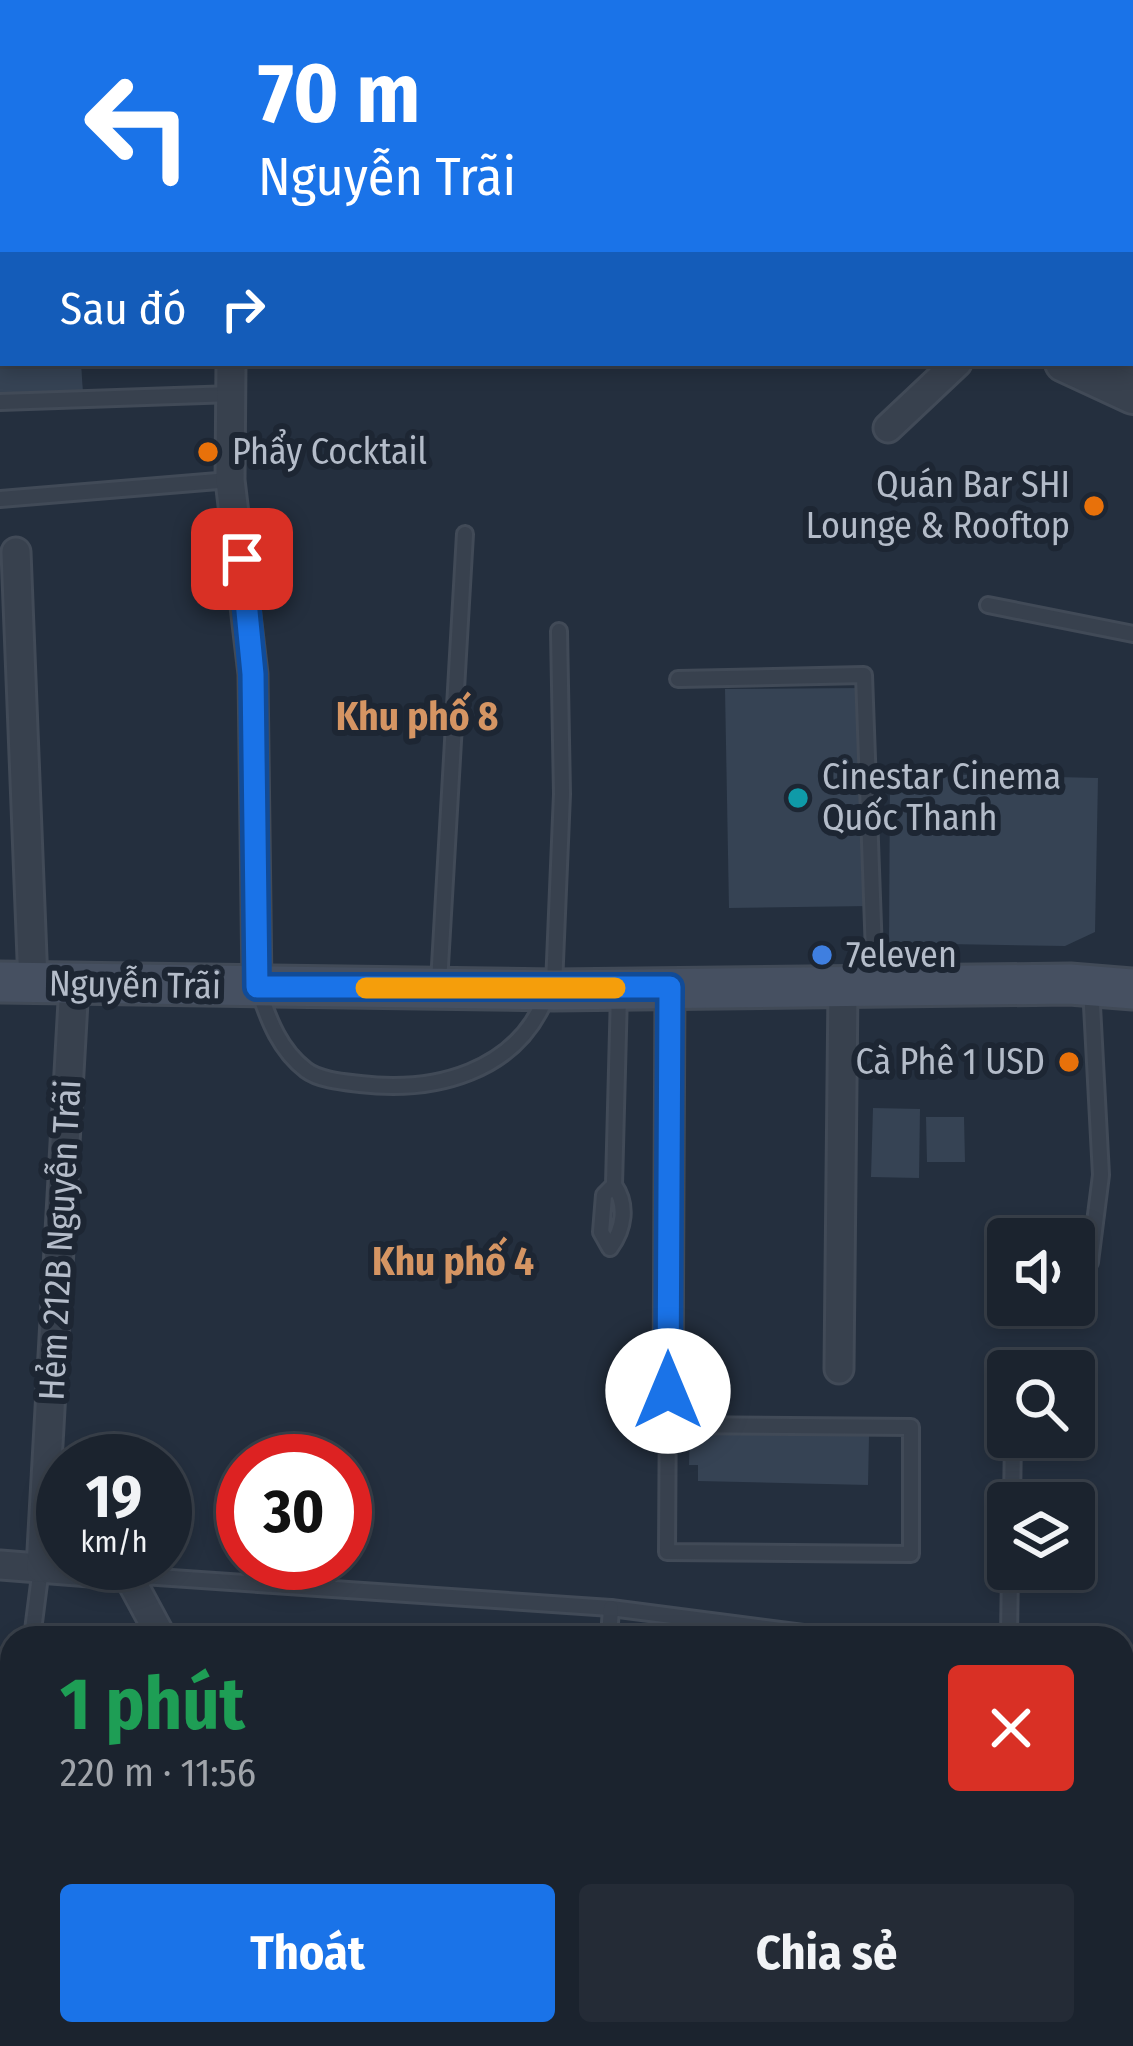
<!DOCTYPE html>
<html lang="vi">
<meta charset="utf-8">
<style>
body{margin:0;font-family:"Fira Sans Condensed",sans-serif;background:#242b36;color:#f1f3f6;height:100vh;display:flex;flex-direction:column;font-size:45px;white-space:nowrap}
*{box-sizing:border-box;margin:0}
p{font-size:39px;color:#a0a4aa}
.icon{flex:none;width:66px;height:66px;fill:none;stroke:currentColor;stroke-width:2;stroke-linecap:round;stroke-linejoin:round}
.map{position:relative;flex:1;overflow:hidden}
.side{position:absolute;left:0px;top:1626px;width:1134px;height:420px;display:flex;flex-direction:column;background:#1b232e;border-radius:36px 36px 0 0;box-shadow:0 6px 18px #0003,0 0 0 3px #39404a}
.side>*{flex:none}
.banner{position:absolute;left:0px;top:0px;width:1134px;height:366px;box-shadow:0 6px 18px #0003,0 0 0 3px #39404a;background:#1a73e8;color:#fff;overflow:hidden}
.controls{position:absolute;left:987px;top:1218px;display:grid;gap:24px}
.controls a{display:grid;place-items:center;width:108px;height:108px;border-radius:12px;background:#1b232e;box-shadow:0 6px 18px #0003,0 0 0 3px #39404a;font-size:60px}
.speed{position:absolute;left:36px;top:1434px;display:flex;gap:24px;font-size:60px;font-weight:700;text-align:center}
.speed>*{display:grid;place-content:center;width:156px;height:156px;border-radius:50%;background:#1b232e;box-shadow:0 6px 18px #0003,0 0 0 3px #39404a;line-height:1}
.speed small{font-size:30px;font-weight:400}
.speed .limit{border:18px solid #d22;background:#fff;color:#111}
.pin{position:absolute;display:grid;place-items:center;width:102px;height:102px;color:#fff;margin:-51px;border-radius:24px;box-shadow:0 6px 18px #0006}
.me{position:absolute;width:132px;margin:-66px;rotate:0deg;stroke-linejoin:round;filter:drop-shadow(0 0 9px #0008)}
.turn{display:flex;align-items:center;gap:42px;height:252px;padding:0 60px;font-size:54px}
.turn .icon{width:156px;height:156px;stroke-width:2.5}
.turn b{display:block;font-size:84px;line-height:102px}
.then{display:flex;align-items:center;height:114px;padding:0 60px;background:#0003;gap:24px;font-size:45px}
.round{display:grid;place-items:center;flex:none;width:126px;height:126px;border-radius:12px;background:#242b36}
.headline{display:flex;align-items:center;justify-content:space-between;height:204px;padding:0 60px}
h1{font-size:72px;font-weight:700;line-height:90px;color:#1e9e55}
.primary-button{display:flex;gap:24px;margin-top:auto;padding:24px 60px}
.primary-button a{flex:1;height:138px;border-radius:12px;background:#1a73e8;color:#fff;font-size:48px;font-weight:700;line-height:138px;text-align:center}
.primary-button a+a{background:#242b36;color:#f1f3f6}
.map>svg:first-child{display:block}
.building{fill:#364354}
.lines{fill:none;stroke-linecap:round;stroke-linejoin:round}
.service-casing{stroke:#414a57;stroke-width:20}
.minor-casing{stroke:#414a57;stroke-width:33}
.tertiary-casing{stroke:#414a57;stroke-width:42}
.secondary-casing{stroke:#414a57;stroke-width:45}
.service{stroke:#38414e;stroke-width:14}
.minor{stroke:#38414e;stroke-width:27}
.tertiary{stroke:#38414e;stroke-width:36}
.secondary{stroke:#465061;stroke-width:39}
.route-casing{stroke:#114b97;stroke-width:30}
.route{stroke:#1a73e8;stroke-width:21}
.slow{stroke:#f59e0b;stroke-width:21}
.food-dot{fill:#e8710a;stroke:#1d2633;stroke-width:4.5}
.culture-dot{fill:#0f9aa8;stroke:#1d2633;stroke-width:4.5}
.shop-dot{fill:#3f7fe0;stroke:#1d2633;stroke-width:4.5}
.labels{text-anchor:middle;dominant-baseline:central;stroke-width:12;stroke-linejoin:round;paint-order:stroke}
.poi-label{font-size:36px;fill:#b4bcc9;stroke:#1d2633;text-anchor:start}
.street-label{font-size:36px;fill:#b4bcc9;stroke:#1d2633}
.neighbourhood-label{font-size:39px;font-weight:bold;fill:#d59563;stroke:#1d2633}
</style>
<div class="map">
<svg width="1133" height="2046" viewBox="0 0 1133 2046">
<rect width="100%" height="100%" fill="#242f3e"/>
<g class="building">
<path d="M0,363H81L83,393L0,398Z"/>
<path d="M866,688L870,906L729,908L725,689Z"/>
<path d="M890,773L1098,778L1095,932L1065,946L889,943Z"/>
<path d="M873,1108L920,1109L919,1178L871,1177Z"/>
<path d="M926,1117H964L965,1162H927Z"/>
<path d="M690,1431L869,1436L868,1485L698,1481V1465H689Z"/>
</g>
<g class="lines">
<defs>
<g id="service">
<path d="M175,0L176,3"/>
<path d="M361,0L363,3"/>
<path d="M1066,0V3"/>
<path d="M1131,89H1133"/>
<path d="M0,107H3"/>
<path d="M0,190L1,221"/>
<path d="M0,402L233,394"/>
<path d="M0,499L230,480"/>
<path d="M988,605L1133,634"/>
<path d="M678,679L864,675L875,981"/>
<path d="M439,983L465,534"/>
<path d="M554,985L562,794L559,631"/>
<path d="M259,991C269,1021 280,1050 306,1070C319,1080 343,1082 360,1084C435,1093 516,1072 546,997"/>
<path d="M614,1185L604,1195L601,1232L610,1248C624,1229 628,1205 614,1185L619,993"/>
<path d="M1074,1272L1090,1262L1101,1175L1091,987"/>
<path d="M668,1391L667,1552L911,1554V1427L668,1425"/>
<path d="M1012,1503L1013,1437"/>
<path d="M128,1575L611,1608L842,1638"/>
<path d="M32,1638L41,1568"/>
<path d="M609,1638L611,1608"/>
<path d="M1009,1638L1010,1569"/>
<path d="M1122,1655L1133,1656"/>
<path d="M0,1900L12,1802"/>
<path d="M1122,1928H1133"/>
<path d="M0,2015L12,2018"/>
<path d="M46,2034L54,2046"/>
<path d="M1037,2034L1086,2046"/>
</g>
<g id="minor">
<path d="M231,363L230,480L253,674L257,987"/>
<path d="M888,428L957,363"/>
<path d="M16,552L33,983"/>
<path d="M839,1369L843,987"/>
<path d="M668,1391L670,987"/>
<path d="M0,1565L128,1575L162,1638"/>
<path d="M41,1568L74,984"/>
<path d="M165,2046L166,2034"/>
<path d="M597,2046V2034"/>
<path d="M845,2046L846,2034"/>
</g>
<g id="tertiary">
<path d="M749,0L751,3"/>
<path d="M833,0L836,3"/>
<path d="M1131,360L1133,365"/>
<path d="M1064,363L1133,395"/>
</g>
<path id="secondary" d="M0,982L554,990L1070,984L1133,989"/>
</defs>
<use href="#service" class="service-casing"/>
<use href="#minor" class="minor-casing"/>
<use href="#tertiary" class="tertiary-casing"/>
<use href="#secondary" class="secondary-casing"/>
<use href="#service" class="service"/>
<use href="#minor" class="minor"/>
<use href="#tertiary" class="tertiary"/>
<use href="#secondary" class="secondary"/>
</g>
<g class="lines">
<defs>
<path id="route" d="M242,559L253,674L257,987H670L668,1391"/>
</defs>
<use href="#route" class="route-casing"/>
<use href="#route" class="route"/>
<path class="slow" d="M366,988H615"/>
</g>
<g class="food-dot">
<circle cx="208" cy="452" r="12"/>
<circle cx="1094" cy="506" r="12"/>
<circle cx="1069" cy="1062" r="12"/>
</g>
<circle class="culture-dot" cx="798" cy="798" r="12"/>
<circle class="shop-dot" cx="822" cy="955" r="12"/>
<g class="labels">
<g class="poi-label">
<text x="232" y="452">Phẩy Cocktail</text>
<text x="1070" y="485" text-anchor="end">Quán Bar SHI<tspan x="1070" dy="41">Lounge &amp; Rooftop</tspan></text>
<text x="822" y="777">Cinestar Cinema<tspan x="822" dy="41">Quốc Thanh</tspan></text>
<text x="846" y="955">7eleven</text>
<text x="1045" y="1062" text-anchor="end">Cà Phê 1 USD</text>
</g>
<g class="street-label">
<text transform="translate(135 985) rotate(1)">Nguyễn Trãi</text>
<text transform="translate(60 1240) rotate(-87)">Hẻm 212B Nguyễn Trãi</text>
</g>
<g class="neighbourhood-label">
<text x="417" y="717">Khu phố 8</text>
<text x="453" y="1262">Khu phố 4</text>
</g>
</g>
</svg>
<div class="controls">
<a><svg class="icon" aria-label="sound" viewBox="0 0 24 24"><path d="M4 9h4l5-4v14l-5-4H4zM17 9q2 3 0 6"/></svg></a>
<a><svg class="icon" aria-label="search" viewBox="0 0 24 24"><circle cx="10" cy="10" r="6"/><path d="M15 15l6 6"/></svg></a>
<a><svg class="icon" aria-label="layers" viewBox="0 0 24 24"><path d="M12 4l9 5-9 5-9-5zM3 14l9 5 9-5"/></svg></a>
</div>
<div class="speed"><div>19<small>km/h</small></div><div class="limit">30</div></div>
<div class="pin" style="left:242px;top:559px;background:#d93025"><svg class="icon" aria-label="arrive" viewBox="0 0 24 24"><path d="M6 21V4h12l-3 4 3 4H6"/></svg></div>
<svg class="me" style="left:668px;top:1391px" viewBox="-20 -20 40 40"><circle r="19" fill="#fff"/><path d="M0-13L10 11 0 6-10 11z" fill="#1a73e8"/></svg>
<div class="banner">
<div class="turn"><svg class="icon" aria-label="left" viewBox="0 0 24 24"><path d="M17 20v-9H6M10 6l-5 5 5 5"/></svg><div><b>70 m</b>Nguyễn Trãi</div></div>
<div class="then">Sau đó<svg class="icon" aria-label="right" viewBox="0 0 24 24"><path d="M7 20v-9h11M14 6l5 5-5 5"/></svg></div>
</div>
<section class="side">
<div class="headline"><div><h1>1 phút</h1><p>220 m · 11:56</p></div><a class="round" style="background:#d93025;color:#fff"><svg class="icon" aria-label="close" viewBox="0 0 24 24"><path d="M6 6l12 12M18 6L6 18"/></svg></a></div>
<div class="primary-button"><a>Thoát</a><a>Chia sẻ</a></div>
</section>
</div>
